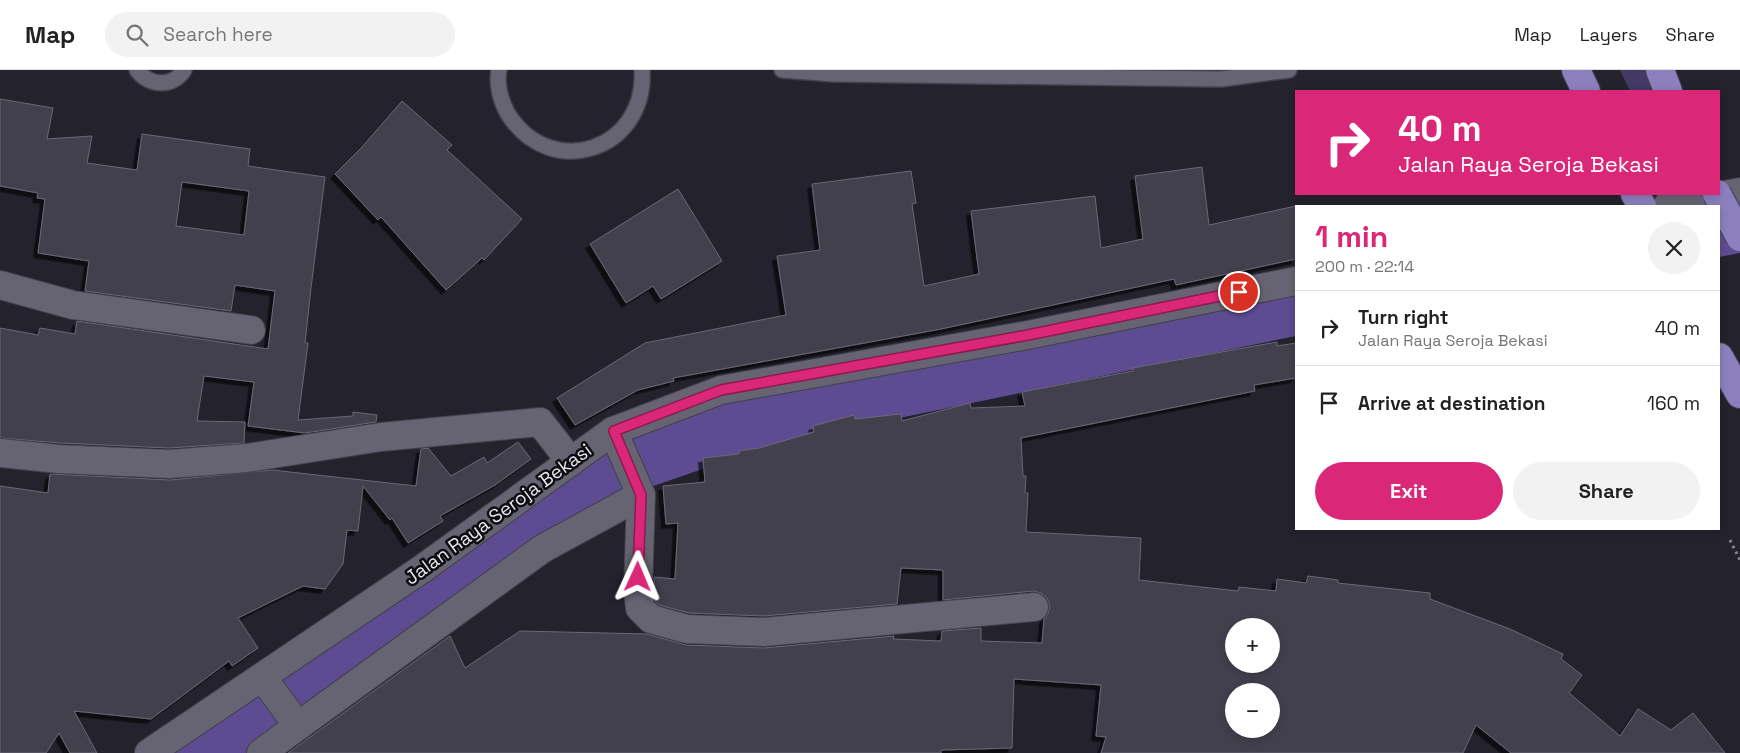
<!DOCTYPE html>
<meta charset="utf-8">
<style>
body{margin:0;font-family:"Space Grotesk",sans-serif;background:#f2f2f2;color:#222;height:100vh;display:flex;flex-direction:column;font-size:19px;white-space:nowrap}
*{box-sizing:border-box;margin:0}
p{font-size:16px;color:#767676}
.icon{flex:none;width:28px;height:28px;fill:none;stroke:currentColor;stroke-width:2;stroke-linecap:round;stroke-linejoin:round}
.map{position:relative;flex:1;overflow:hidden}
.details{position:absolute;left:1295px;top:135px;width:425px;height:325px;display:flex;flex-direction:column;background:#fff;border-radius:0px;box-shadow:0 2px 8px #0003}
.details>*{flex:none}
.top-card{position:absolute;left:1295px;top:20px;width:425px;height:105px;border-radius:0px;box-shadow:0 2px 8px #0003;background:#db2777;color:#fff;overflow:hidden}
.fabs{position:absolute;left:1225px;top:548px;display:grid;gap:10px}
.fabs a{display:grid;place-items:center;width:55px;height:55px;border-radius:50%;background:#fff;box-shadow:0 2px 8px #0003;font-size:25px}
.pin{position:absolute;display:grid;place-items:center;width:42px;height:42px;color:#fff;margin:-21px;border:2px solid #fff;border-radius:50%;box-shadow:0 1px 5px #0007}
.me{position:absolute;width:55px;margin:-28px;rotate:1deg;stroke-linejoin:round;filter:drop-shadow(0 0 4px #0008)}
.turn{display:flex;align-items:center;gap:18px;height:105px;padding:0 20px;font-size:22px}
.turn .icon{width:65px;height:65px;stroke-width:2.5}
.turn b{display:block;font-size:35px;line-height:42px}
.round{display:grid;place-items:center;flex:none;width:52px;height:52px;border-radius:26px;background:#f2f2f2}
.overview{display:flex;align-items:center;justify-content:space-between;height:85px;padding:0 20px}
h1{font-size:30px;font-weight:800;line-height:38px;color:#db2777}
.action{display:flex;gap:10px;margin-top:auto;padding:10px 20px}
.action a{flex:1;height:58px;border-radius:30px;background:#db2777;color:#fff;font-size:20px;font-weight:800;line-height:58px;text-align:center}
.action a+a{background:#f2f2f2;color:#222}
ul{padding:0;list-style:none}
li{display:flex;align-items:center;gap:15px;height:75px;padding:0 20px;border-top:1px solid #e0e0e0}
li div{flex:1}
li b{display:block;font-size:19px}
li em{font-style:normal}
header{display:flex;align-items:center;gap:30px;box-sizing:border-box;height:70px;padding:0 25px;background:#fff;border-bottom:1px solid #e0e0e0}
header strong{font-size:24px}
nav{display:flex;gap:28px;margin-inline-start:auto;font-size:18px}
.search{width:350px;height:45px;background:#f2f2f2;display:flex;align-items:center;gap:12px;box-sizing:border-box;padding:0 18px;border-radius:28px;color:#767676;font-size:19px}
.map>svg:first-child{display:block}
.green{fill:#433964}
.water{fill:#5d4c92}
.building{fill:#423f4d;stroke:#6b6877;fill-rule:evenodd;filter:url(#shadow)}
.lines{fill:none;stroke-linecap:round;stroke-linejoin:round}
.service-casing{stroke:#42404a;stroke-width:18}
.minor-casing{stroke:#42404a;stroke-width:30}
.tertiary-casing{stroke:#42404a;stroke-width:30}
.trunk-casing{stroke:#42404a;stroke-width:30}
.path{stroke:#888690;stroke-width:3;stroke-dasharray:2.5 4;stroke-linecap:butt}
.service{stroke:#666472;stroke-width:15}
.minor{stroke:#666472;stroke-width:28}
.tertiary{stroke:#666472;stroke-width:28}
.trunk{stroke:#8c7fbe;stroke-width:28}
.trunk-bridge-casing{stroke:#42404a;stroke-width:30;stroke-linecap:butt}
.trunk-bridge{stroke:#8c7fbe;stroke-width:28}
.route-casing{stroke:#8e194d;stroke-width:12}
.route{stroke:#db2777;stroke-width:9}
.labels{text-anchor:middle;dominant-baseline:central;stroke-width:5;stroke-linejoin:round;paint-order:stroke}
.street-label{font-size:19px;fill:#e8e7f0;stroke:#0d0c11}
</style>
<header>
<strong>Map</strong>
<div class="search"><svg class="icon" aria-label="search" viewBox="0 0 24 24"><circle cx="10" cy="10" r="6"/><path d="M15 15l6 6"/></svg>Search here</div>
<nav><a>Map</a><a>Layers</a><a>Share</a></nav>
</header>
<div class="map">
<svg width="1740" height="683" viewBox="0 0 1740 683">
<defs>
<filter id="shadow"><feDropShadow dx="-4.5" dy="4.5" stdDeviation="0" flood-color="#0009"/></filter>
</defs>
<rect width="100%" height="100%" fill="#24222d"/>
<path class="green" d="M1620,0H1650L1660,21H1630Z"/>
<g class="water">
<path d="M1740,122V183L1719,187V136Z"/>
<path d="M1296,211V266L778,373L639,421L261,683H149L613,361L721,320Z"/>
</g>
<g class="building">
<path d="M0,29L53,38L47,69L92,66L87,93L137,100L142,64L250,79L248,96L325,107L311,218L305,273H308L298,350L353,346V342L377,345L376,352L305,363L248,356L254,312L204,306L197,351L245,352L244,373L169,378L60,373L0,368V258L38,265L40,258L75,264L77,251L268,279L275,221L235,215L231,241L85,221L89,191L38,183L45,129L37,128L38,123L0,116ZM182,112L249,121L244,165L176,156Z"/>
<path d="M402,31L452,75L447,80L522,149L484,190L482,188L446,220L381,147L378,150L335,104L362,77Z"/>
<path d="M1202,97L1209,155L1296,136V189L1176,215L1174,209L941,259L673,308L674,311L638,320L575,355L557,328L645,273L786,245L777,186L820,180L812,114L911,101L916,133L912,134L924,216L979,204L971,141L1095,126L1101,178L1143,169L1135,106Z"/>
<path d="M678,119L722,191L661,229L653,216L626,233L590,174Z"/>
<path d="M1277,272V276L1296,273V308L1254,315L1255,321L1021,368L1023,406H1026L1025,423H1028L1026,462L1141,468L1139,510L1238,521L1239,517L1276,521L1277,509L1306,513L1308,506L1338,510V513L1430,523V529L1510,559L1563,584L1561,589L1582,605L1569,623L1620,666L1638,639L1671,660L1693,643L1725,683H1511L1476,655L1463,683H1101L1106,667L1096,666L1101,615L1014,609L1012,678L941,680V683H288L450,566L465,598L520,561L647,564L686,575L764,578L894,566L893,569L941,571L942,561L981,558V571L1042,573L1044,549L1048,544L1050,536L1047,528L1041,523L1033,521L943,530V500L901,498L897,534L764,546L689,543L659,535L655,531L654,507L675,509L678,453L666,454L663,416L705,412L703,388L739,384V381L759,378L814,362L813,356L854,345L855,349L901,344L902,351L970,333L971,338L1025,336L1022,322L1133,301V298ZM1234,556H1271V594H1234ZM1234,621H1271V659H1234Z"/>
<path d="M518,372L531,389L495,415L440,446L443,451L408,473L392,448L390,450L363,416L358,461L347,460L343,494L325,519L303,516L238,548L258,578L232,596L229,591L151,649L74,641L97,683H70L59,663L46,683H0V416L48,423L50,404L170,410L272,400L416,416L421,379L428,378L451,406L484,387L487,393Z"/>
</g>
<g class="lines">
<defs>
<g id="service">
<path d="M137,0C149,16 173,18 184,0"/>
<path d="M499,0C496,14 501,32 508,44C551,112 647,80 642,0"/>
<path d="M782,0L833,4L1221,9L1289,0"/>
</g>
<g id="minor">
<path d="M0,215L73,235L251,260"/>
<path d="M613,361L641,425L638,521L640,538L651,549L687,559L764,562L1034,537"/>
<path d="M0,383L59,389L169,394L247,388L381,367L540,352L571,392"/>
<path d="M263,608L298,656L542,479L641,425"/>
<path d="M261,683L298,656"/>
</g>
<g id="tertiary">
<path d="M1667,136L1740,122"/>
<path d="M149,683L422,499L613,361L721,320L1028,265L1296,211"/>
</g>
<g id="trunk">
<path d="M1576,0L1586,21"/>
<path d="M1660,0L1668,21"/>
<path d="M1635,124L1642,136"/>
<path d="M1719,287L1740,324"/>
</g>
</defs>
<use href="#service" class="service-casing"/>
<use href="#minor" class="minor-casing"/>
<use href="#tertiary" class="tertiary-casing"/>
<use href="#trunk" class="trunk-casing"/>
<path class="path" d="M1730,470L1740,490"/>
<use href="#service" class="service"/>
<use href="#minor" class="minor"/>
<use href="#tertiary" class="tertiary"/>
<use href="#trunk" class="trunk"/>
<defs>
<path id="trunk-bridge" d="M1717,124L1740,167"/>
</defs>
<use href="#trunk-bridge" class="trunk-bridge-casing"/>
<use href="#trunk-bridge" class="trunk-bridge"/>
</g>
<g class="lines">
<defs>
<path id="route" d="M638,507L641,425L614,361L721,320L1028,265L1239,222"/>
</defs>
<use href="#route" class="route-casing"/>
<use href="#route" class="route"/>
</g>
<g class="labels">
<g class="street-label">
<text transform="translate(498 444) rotate(-36)">Jalan Raya Seroja Bekasi</text>
</g>
</g>
</svg>
<div class="fabs">
<a>+</a>
<a>−</a>
</div>
<div class="pin" style="left:1239px;top:222px;background:#d93025"><svg class="icon" aria-label="arrive" viewBox="0 0 24 24"><path d="M6 21V4h12l-3 4 3 4H6"/></svg></div>
<svg class="me" style="left:638px;top:507px" viewBox="-20 -20 40 40"><path d="M0-17L14 15 0 8-14 15z" fill="#db2777" stroke="#fff" stroke-width="4"/></svg>
<div class="top-card">
<div class="turn"><svg class="icon" aria-label="right" viewBox="0 0 24 24"><path d="M7 20v-9h11M14 6l5 5-5 5"/></svg><div><b>40 m</b>Jalan Raya Seroja Bekasi</div></div>
</div>
<section class="details">
<div class="overview"><div><h1>1 min</h1><p>200 m · 22:14</p></div><a class="round"><svg class="icon" aria-label="close" viewBox="0 0 24 24"><path d="M6 6l12 12M18 6L6 18"/></svg></a></div>
<ul>
<li><svg class="icon" aria-label="right" viewBox="0 0 24 24"><path d="M7 20v-9h11M14 6l5 5-5 5"/></svg><div><b>Turn right</b><p>Jalan Raya Seroja Bekasi</p></div><em>40 m</em></li>
<li><svg class="icon" aria-label="arrive" viewBox="0 0 24 24"><path d="M6 21V4h12l-3 4 3 4H6"/></svg><div><b>Arrive at destination</b></div><em>160 m</em></li>
</ul>
<div class="action"><a>Exit</a><a>Share</a></div>
</section>
</div>
